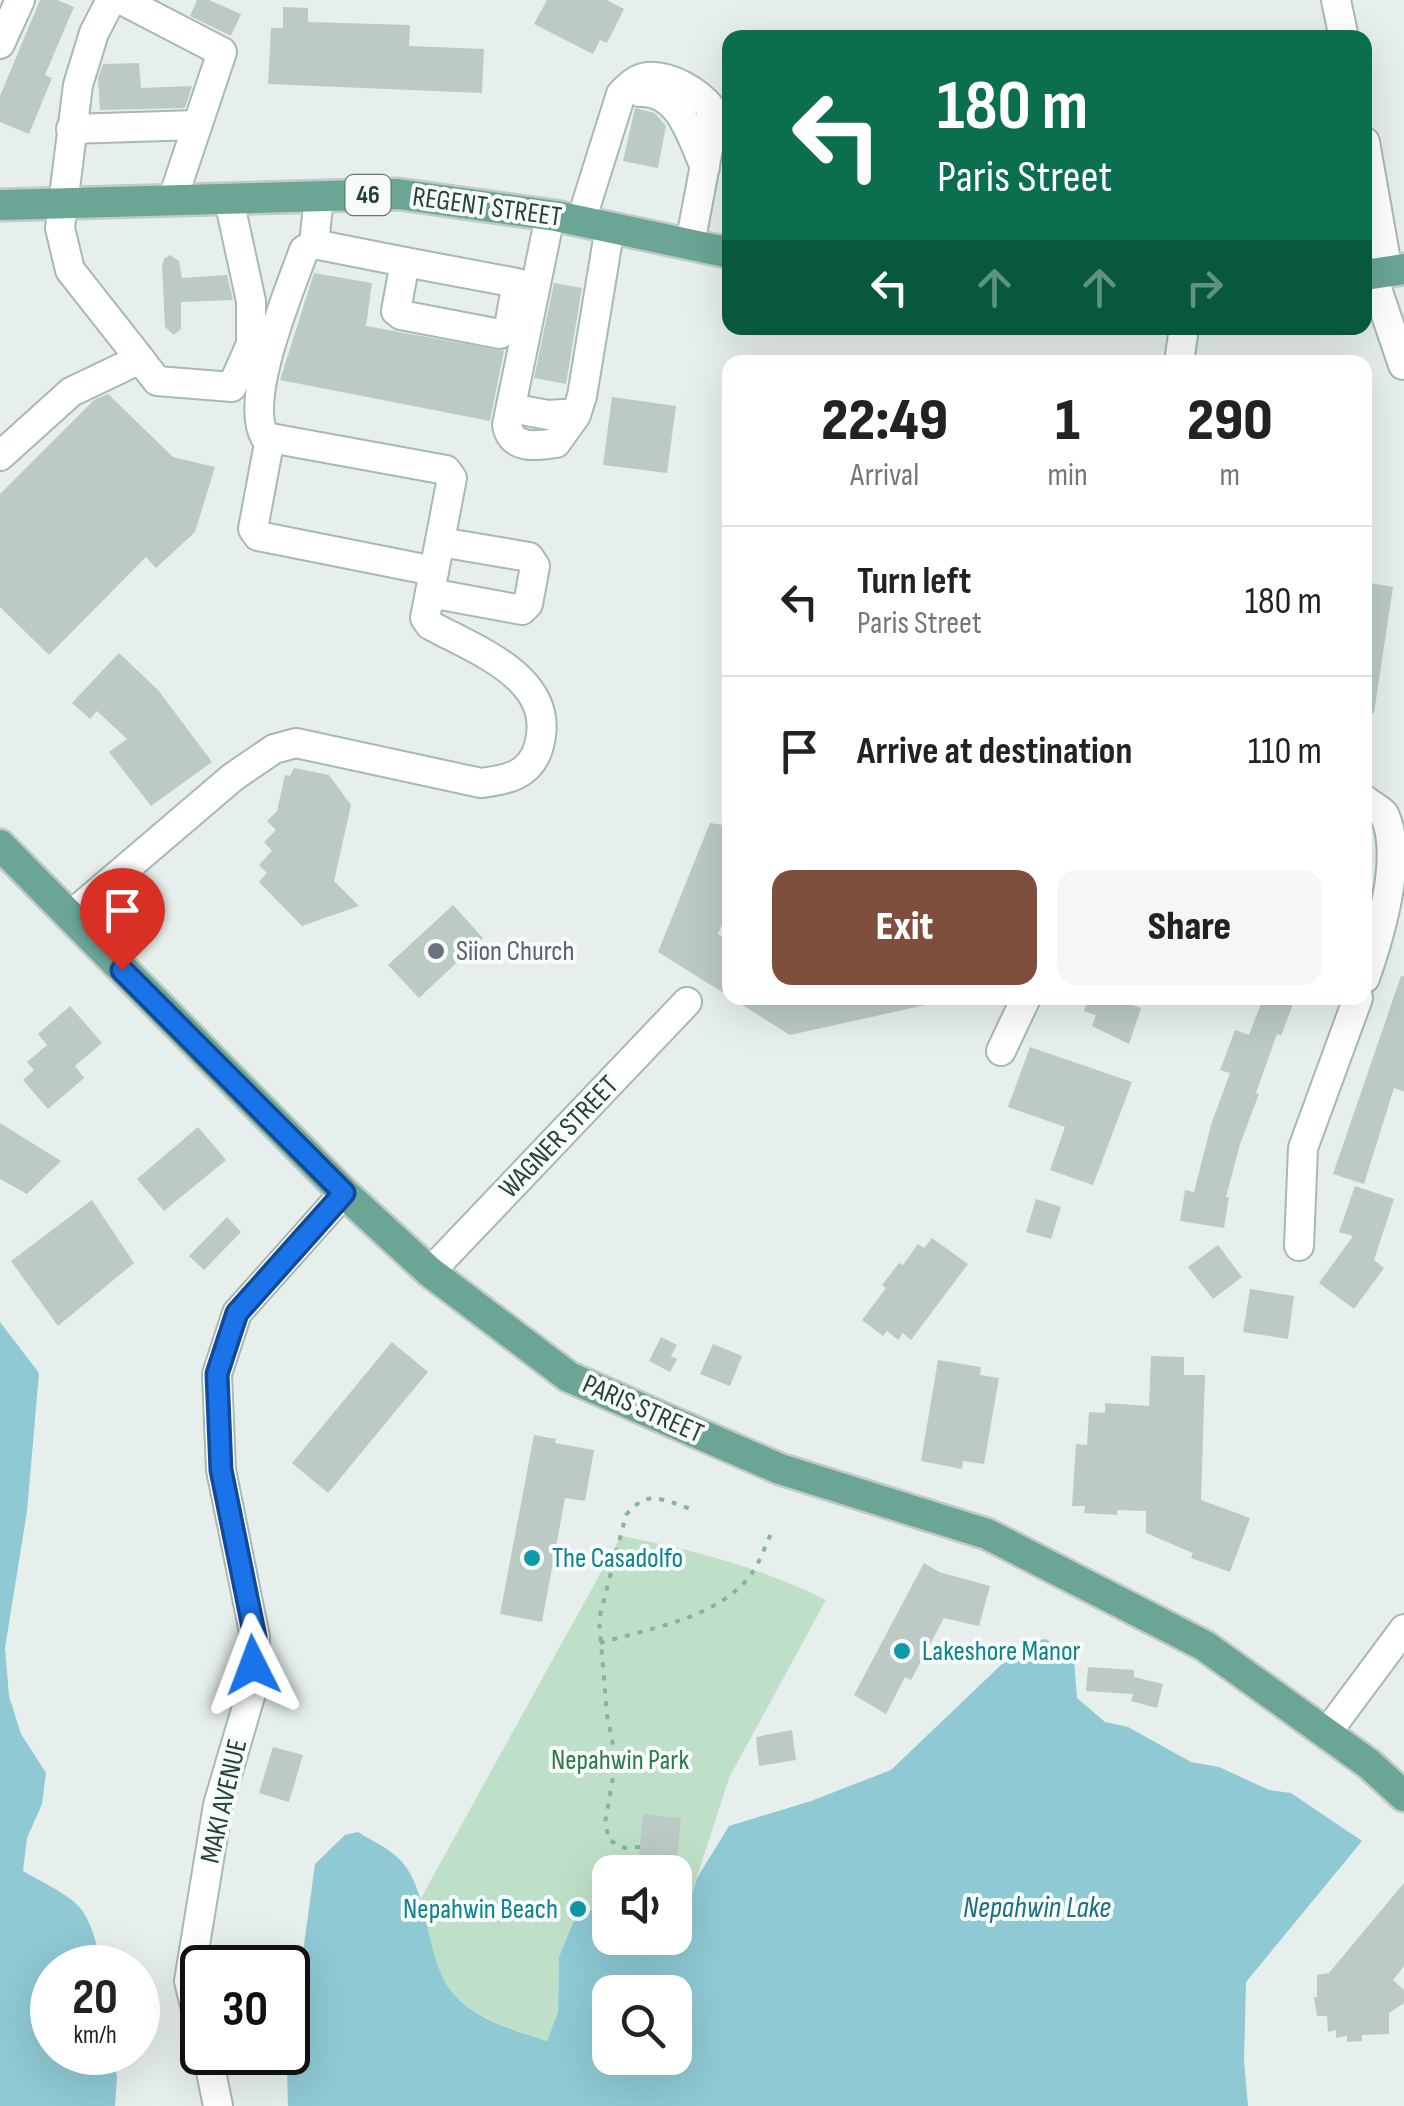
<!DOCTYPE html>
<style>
body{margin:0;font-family:"Sofia Sans Condensed",sans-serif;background:#f6f6f6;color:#222;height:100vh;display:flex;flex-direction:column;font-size:38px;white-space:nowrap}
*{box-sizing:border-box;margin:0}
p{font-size:32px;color:#767676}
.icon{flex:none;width:55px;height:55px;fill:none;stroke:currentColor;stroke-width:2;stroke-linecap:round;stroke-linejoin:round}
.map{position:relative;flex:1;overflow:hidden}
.details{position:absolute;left:722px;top:355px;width:650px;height:650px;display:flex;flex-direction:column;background:#fff;border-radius:20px;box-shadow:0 10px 40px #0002}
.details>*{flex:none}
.hud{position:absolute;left:722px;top:30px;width:650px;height:305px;border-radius:20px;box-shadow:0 10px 40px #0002;background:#0b6e4f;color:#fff;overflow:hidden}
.tools{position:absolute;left:592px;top:1855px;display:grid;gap:20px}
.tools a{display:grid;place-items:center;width:100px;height:100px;border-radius:20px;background:#fff;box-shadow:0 10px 40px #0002;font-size:50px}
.speed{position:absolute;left:30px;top:1945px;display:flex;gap:20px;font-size:50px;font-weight:700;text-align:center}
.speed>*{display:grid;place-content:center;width:130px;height:130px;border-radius:50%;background:#fff;box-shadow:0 10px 40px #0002;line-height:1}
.speed small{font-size:25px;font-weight:400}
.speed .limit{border:5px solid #111;border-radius:15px;background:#fff;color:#111}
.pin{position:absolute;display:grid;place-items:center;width:85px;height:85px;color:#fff;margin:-102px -42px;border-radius:50% 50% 50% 0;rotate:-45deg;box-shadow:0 0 10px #0007}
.pin .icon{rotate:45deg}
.me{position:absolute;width:110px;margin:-55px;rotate:357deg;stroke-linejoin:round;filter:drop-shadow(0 0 8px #0008)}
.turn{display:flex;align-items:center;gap:35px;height:210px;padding:0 50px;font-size:45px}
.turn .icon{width:130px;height:130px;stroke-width:2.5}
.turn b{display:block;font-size:70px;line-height:85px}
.lanes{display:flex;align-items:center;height:95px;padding:0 50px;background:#0003;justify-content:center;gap:50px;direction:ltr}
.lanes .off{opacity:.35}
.eta{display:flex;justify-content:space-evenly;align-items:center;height:170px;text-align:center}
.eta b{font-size:60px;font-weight:800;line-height:70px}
.cta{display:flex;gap:20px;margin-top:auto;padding:20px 50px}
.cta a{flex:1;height:115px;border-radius:20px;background:#804e3d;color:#fff;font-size:40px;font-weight:800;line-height:115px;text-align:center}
.cta a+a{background:#f6f6f6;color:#222}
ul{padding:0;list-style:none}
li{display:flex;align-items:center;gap:30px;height:150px;padding:0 50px;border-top:2px solid #e0e0e0}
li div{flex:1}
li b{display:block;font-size:38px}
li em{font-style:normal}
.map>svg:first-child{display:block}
.green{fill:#bfe0c8}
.water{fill:#8ec9d4;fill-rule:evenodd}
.building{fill:#bbcac4}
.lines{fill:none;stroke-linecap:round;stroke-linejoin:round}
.minor-casing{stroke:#a8b8b2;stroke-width:32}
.major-casing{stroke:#c2cac8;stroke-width:35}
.path{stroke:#86b3a5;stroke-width:4;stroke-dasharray:5 8;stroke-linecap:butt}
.minor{stroke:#fff;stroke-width:28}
.major{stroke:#6aa596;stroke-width:30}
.route-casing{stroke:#114b97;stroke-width:25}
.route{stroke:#1a73e8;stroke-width:18}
.worship-dot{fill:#6b7280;stroke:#f7fbf9;stroke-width:4}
.culture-dot{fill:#0f9aa8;stroke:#f7fbf9;stroke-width:4}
.labels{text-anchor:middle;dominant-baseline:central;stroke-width:8;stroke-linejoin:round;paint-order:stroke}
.shield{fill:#f7fbf9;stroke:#637a73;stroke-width:2.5}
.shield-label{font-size:25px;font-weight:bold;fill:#24423a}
.street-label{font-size:28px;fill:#24423a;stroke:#f7fbf9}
.worship-label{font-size:28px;fill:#5b616d;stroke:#f7fbf9;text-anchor:start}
.culture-label{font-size:28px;fill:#0d838f;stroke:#f7fbf9;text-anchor:start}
.park-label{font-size:28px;fill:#2d7a4b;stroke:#f7fbf9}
.water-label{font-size:30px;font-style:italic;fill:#1c6f80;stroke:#f7fbf9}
</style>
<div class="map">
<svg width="1404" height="2106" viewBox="0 0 1404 2106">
<rect width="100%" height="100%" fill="#e6efeb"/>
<path class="green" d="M621,1536C690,1549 763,1568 826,1600L729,1778L685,1914L675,1902V1872H610V1902L576,1916L559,1957L558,2012L547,2041C507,2027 455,2014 438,1968C430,1946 426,1921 421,1898Z"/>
<g class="water">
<path d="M0,1322L39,1373L27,1511L5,1648L9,1696L21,1734L46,1773L42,1804L27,1838L23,1871C80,1904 87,1899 102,1967L52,1968V2052L112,2053L117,2077L115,2106H0Z"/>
<path d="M1046,1639L1074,1660L1077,1698L1105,1722L1128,1727L1191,1762L1219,1767L1269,1790L1291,1793L1362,1841L1246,1982L1244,2061L1248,2106H288L287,2070L315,1864L345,1835L358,1832C370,1840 387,1847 397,1857C431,1887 423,1956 452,1992C475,2020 514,2030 547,2041L558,2012L559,1957L576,1916L610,1902V1938H675V1902L686,1913L697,1878L729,1826L811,1801L891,1770L1024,1643ZM610,1992H675V2058H610Z"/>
</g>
<g class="building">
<path d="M40,0H57L74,7L45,75L52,78L29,134L0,122V96Z"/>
<path d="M197,0H209L241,14L231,36L190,16Z"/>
<path d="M547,0H607L624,9L607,43L600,40L593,54L534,24Z"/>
<path d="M283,7L308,8V22L410,25L409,46L484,49L482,93L268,84L271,28H283Z"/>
<path d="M139,63L141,88L192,86L185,108L100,110L98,78L103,64Z"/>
<path d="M635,108L655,113L666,126L658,168L623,161Z"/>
<path d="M170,255L179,261L182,278L227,275L233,300L181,302V329L174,335L165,327L162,266L164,259Z"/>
<path d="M314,273L372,283L366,326L504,351L490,421L280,380Z"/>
<path d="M554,283L582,288L566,384L534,378Z"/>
<path d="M108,394L173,457L215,467L195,532L156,568L146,557L49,655L0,607V494L94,400Z"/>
<path d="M612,397L676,406L667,473L603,465Z"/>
<path d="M1365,582L1393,587L1374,713H1365Z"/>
<path d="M119,653L158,690L212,762L151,806L109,752L127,739L97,711L90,719L72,703Z"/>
<path d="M294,768L329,775L351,805L334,881L359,906L302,926L259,882L267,873L259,865L272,851L264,842L276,830L267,821L277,811L285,775L290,776Z"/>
<path d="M710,823L730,826V905L718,934L730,941V997L658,952Z"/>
<path d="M453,905L483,938L419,998L388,965Z"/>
<path d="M1401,976H1404V1092L1394,1088L1364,1184L1333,1174Z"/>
<path d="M731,998H929L930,1004L790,1035Z"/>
<path d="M1088,998H1129L1127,1003L1141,1008L1129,1044L1092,1026L1096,1015L1084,1011Z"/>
<path d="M1263,998L1294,1001L1281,1036L1277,1034L1256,1093L1259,1094L1240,1144L1226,1197H1229L1224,1228L1180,1221L1185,1190L1194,1192L1211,1125L1230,1073L1220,1070L1235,1030L1249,1035Z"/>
<path d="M70,1006L102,1043L75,1066L84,1078L48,1109L23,1080L34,1070L27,1062L47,1045L38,1034Z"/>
<path d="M1030,1047L1132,1082L1093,1185L1050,1170L1065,1127L1008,1107Z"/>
<path d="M0,1123L61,1161L27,1194L0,1179Z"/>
<path d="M198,1127L226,1160L164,1211L137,1179Z"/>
<path d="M1355,1186L1394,1199L1374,1260L1384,1268L1354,1309L1319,1283L1353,1236L1339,1232Z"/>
<path d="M1036,1199L1061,1207L1051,1239L1026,1232Z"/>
<path d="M92,1200L134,1263L58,1326L11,1261Z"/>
<path d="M227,1217L241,1232L204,1270L189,1256Z"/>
<path d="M932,1238L968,1264L911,1340L903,1333L898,1340L887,1331L883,1336L862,1320L886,1288L882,1285L899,1263L903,1265L918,1244L924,1248Z"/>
<path d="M1218,1245L1242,1277L1213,1299L1188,1267Z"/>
<path d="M1250,1289L1294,1296L1288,1339L1243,1332Z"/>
<path d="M661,1337L677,1345L671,1356L677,1359L670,1372L649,1361Z"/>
<path d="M392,1342L428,1372L328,1493L292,1463Z"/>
<path d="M713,1344L742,1356L730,1386L700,1374Z"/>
<path d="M1151,1356L1184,1357V1375H1205L1201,1500L1250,1518L1230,1572L1191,1558L1193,1553L1146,1533V1511L1117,1510V1515L1084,1513L1085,1506H1072L1076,1444L1087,1445L1089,1412L1105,1413V1403L1149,1406Z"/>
<path d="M938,1360L981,1367L980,1375L999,1378L984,1464L963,1461L962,1469L921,1461Z"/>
<path d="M534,1435L556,1439L555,1443L594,1450L585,1501L565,1498L542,1622L500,1614Z"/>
<path d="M924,1563L939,1572L990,1586L979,1626L944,1618L911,1680L905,1677L886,1714L854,1695Z"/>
<path d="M1088,1667L1134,1670V1677L1163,1684L1157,1708L1131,1701L1133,1694L1086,1691Z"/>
<path d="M792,1730L796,1760L759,1766L756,1737Z"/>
<path d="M273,1747L303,1755L289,1802L259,1793Z"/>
<path d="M643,1814L681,1818L677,1858L639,1855Z"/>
<path d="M1404,1883V1966L1393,1980L1404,1990V2003L1389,2013V2034L1362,2035V2041L1347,2042V2036L1336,2038V2030L1328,2032L1327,2016H1317L1314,1997H1317V1975L1329,1973Z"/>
</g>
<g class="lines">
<defs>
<g id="minor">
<path d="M111,0L94,33L78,85L60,228L70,270L140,359"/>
<path d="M122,0L222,52L173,198"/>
<path d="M1336,0L1344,38"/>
<path d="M0,44L20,0"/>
<path d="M640,92C680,90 691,137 705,167"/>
<path d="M71,129L196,125"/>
<path d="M1365,142L1388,272"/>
<path d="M550,216L507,425C511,450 537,446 556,443L576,415L582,396L610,227"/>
<path d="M581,221L621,94C628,87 636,78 648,77C670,75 698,92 711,108V133L690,244"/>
<path d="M314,244L405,262"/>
<path d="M1372,274L1403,365"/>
<path d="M515,293L509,327L500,334L401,315L396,311L405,262L517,283"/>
<path d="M1179,362L1184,328"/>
<path d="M511,408L548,415L563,414"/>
<path d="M270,438L253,529L258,536L434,571"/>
<path d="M0,456L71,392L140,359L157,381L232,387L251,344V301L229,200"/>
<path d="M430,593L522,610L528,604L535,566L529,557L440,542"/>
<path d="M1365,800C1371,805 1379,809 1384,814C1404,855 1380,935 1365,978"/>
<path d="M70,916L233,777L274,749L296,743L481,783C506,780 529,776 538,749C560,679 477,651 430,625L425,618L452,478L446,470L265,437C243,399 289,292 304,250L314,244L319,197"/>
<path d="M1001,1051L1026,998"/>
<path d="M1299,1246L1303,1148L1358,998"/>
<path d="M430,1272L687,1002"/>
<path d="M1326,1734L1404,1629"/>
<path d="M202,2035L189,1981L218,1805L251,1693L255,1637L221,1470L217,1374L237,1313L344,1193"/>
<path d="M207,2052L218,2106"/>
</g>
<g id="major">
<path d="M0,205L398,194L556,216L730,253"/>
<path d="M1365,275L1404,269"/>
<path d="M0,845L344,1193L430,1272L569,1377L780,1469L987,1534L1205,1646L1369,1764L1404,1796"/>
</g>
</defs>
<use href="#minor" class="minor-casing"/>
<use href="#major" class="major-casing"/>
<g class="path">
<path d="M600,1643C648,1629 717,1618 749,1577C759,1565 764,1548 771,1534"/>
<path d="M640,1847L625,1848L609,1840L605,1823L616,1760L607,1715L599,1619L626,1515C648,1488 662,1500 691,1509"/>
</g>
<use href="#minor" class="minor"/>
<use href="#major" class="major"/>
</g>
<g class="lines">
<defs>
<path id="route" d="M122,970L344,1193L237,1313L217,1374L221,1470L255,1637L253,1665"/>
</defs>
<use href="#route" class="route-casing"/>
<use href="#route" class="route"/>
</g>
<circle class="worship-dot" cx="436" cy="951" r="10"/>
<g class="culture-dot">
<circle cx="532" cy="1558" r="10"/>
<circle cx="902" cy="1651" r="10"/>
<circle cx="578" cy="1909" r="10"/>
</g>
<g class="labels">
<rect class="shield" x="345.5" y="175" width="45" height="40" rx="8"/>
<g class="shield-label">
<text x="368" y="195">46</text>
</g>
<g class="street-label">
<text transform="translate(487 207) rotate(8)">REGENT STREET</text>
<text transform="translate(559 1137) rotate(-46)">WAGNER STREET</text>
<text transform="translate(643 1409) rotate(24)">PARIS STREET</text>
<text transform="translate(224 1801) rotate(-77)">MAKI AVENUE</text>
</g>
<g class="worship-label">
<text x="456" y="951">Siion Church</text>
</g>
<g class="culture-label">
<text x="552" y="1558">The Casadolfo</text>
<text x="922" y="1651">Lakeshore Manor</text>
<text x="558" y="1909" text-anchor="end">Nepahwin Beach</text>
</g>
<g class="park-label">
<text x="620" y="1760">Nepahwin Park</text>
</g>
<g class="water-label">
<text x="1037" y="1908">Nepahwin Lake</text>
</g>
</g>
</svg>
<div class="tools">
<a><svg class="icon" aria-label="sound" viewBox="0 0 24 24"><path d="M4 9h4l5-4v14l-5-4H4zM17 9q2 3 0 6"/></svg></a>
<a><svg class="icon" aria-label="search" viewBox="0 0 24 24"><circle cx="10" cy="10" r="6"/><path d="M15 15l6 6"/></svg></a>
</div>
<div class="speed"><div>20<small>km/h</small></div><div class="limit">30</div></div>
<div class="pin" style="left:122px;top:970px;background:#d93025"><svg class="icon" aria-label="arrive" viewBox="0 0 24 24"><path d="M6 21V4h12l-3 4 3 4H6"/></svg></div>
<svg class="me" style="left:253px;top:1665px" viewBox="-20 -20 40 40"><path d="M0-17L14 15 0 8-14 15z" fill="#1a73e8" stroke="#fff" stroke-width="4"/></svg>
<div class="hud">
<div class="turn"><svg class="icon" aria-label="left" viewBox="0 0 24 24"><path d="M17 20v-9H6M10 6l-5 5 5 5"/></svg><div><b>180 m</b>Paris Street</div></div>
<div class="lanes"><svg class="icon" aria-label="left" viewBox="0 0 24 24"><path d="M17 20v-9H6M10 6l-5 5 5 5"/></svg><svg class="icon off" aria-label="ahead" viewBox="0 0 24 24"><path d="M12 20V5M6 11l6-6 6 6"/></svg><svg class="icon off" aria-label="ahead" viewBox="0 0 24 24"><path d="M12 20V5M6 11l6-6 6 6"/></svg><svg class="icon off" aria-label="right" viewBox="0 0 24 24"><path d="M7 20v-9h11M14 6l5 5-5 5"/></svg></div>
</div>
<section class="details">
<div class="eta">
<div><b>22:49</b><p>Arrival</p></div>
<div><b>1</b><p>min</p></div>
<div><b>290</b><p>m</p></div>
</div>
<ul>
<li><svg class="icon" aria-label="left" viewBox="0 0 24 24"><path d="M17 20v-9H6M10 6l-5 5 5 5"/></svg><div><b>Turn left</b><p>Paris Street</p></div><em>180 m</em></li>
<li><svg class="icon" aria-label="arrive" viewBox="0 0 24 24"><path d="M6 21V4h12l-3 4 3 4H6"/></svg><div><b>Arrive at destination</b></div><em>110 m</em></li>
</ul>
<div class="cta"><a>Exit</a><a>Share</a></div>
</section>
</div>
